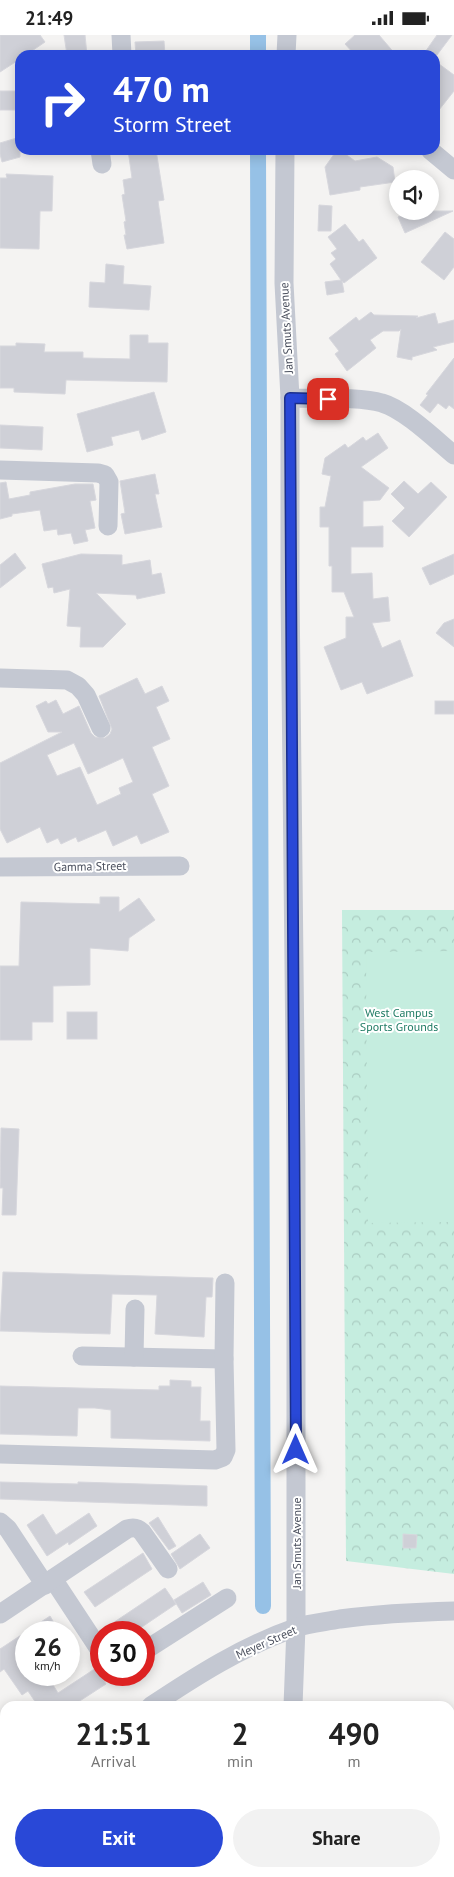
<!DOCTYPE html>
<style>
body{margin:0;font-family:"PT Sans",sans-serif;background:#f2f2f2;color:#222;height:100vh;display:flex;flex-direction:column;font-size:19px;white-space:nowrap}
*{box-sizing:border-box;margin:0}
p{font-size:16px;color:#767676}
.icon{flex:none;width:28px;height:28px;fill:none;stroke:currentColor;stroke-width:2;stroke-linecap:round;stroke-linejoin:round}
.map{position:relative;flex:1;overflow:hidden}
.sheet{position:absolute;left:0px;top:1666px;width:455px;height:176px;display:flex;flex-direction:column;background:#fff;border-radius:15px 15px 0 0;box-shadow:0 2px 12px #0003}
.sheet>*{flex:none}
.top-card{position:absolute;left:15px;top:15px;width:425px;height:105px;border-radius:15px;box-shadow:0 2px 12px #0003;background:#2948d7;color:#fff;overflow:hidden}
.controls{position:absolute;left:389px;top:135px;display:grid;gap:10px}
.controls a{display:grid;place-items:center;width:50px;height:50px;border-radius:50%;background:#fff;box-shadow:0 2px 12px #0003;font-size:25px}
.speed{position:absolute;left:15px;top:1586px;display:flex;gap:10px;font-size:25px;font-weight:700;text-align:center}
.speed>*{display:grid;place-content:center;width:65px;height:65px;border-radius:50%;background:#fff;box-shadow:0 2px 12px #0003;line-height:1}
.speed small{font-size:12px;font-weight:400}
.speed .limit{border:8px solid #d22;background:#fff;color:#111}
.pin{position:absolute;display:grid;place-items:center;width:42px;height:42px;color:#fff;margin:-21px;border-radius:10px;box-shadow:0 2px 8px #0006}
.me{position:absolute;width:55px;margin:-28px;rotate:0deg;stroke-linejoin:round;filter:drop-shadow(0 0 4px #0008)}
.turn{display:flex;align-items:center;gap:18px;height:105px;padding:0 15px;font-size:22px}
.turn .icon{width:65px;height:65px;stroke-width:2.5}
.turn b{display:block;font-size:35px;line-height:42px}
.eta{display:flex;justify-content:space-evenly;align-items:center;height:85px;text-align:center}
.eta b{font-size:30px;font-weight:800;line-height:35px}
.action{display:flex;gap:10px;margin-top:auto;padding:10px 15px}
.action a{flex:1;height:58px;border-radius:30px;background:#2948d7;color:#fff;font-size:20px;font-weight:800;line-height:58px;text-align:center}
.action a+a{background:#f2f2f2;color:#222}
.status{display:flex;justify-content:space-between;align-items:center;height:35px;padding:0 25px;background:#fff;direction:ltr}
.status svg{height:14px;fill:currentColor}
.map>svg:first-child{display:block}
.education{fill:#e5e4e3}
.park{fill:url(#park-crowns)}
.pitch{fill:#c5eddf}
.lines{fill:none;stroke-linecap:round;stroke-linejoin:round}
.canal{stroke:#96c1e6;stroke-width:16}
.building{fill:#cfd0d7;stroke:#d7d7dd;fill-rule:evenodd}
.minor{stroke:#c4c8d2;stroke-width:19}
.route-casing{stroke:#1b2f8c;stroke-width:12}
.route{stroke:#2948d7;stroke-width:9}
.labels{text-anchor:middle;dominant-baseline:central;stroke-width:4;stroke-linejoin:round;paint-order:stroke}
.street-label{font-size:12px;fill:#4b505e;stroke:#fff}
.park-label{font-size:12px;fill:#207c65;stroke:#fff}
</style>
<div class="status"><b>21:49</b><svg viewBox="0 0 49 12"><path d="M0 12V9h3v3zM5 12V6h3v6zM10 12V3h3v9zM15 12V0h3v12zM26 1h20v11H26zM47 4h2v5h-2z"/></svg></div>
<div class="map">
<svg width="454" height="1842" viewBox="0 0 454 1842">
<defs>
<pattern id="park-crowns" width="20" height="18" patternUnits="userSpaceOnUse" patternTransform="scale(1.25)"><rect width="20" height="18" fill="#c5eddf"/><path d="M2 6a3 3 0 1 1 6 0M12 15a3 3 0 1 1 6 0" fill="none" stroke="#abcdc2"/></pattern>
</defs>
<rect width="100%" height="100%" fill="#f4f3f2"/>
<path class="education" d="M5,1804V1838H180L182,1842H0V1807Z"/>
<path class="park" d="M342,875H454V1539L346,1526Z"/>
<path class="pitch" d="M454,916V1187L368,1188L366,917Z"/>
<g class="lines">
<g class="canal">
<path d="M258,0V20"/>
<path d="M258,115L263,1571"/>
<path d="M265,1838V1842"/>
</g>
</g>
<g class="building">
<path d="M0,0H40L45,7L26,20H20V24L0,37Z"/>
<path d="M64,0H85L87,20H67Z"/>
<path d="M355,0H379L396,20H355L345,9Z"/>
<path d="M437,0H452L437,20H423Z"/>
<path d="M164,6L165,20H136L135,7Z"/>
<path d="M435,26L454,40V56L435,80Z"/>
<rect x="0" y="56" width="20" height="19"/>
<path d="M20,102V122L2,127L0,119V108Z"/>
<path d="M128,115H156L164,165L158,166L164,208L127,214L124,200H126L124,187L126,186L122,160L125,159L123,145L132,143Z"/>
<path d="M337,115H340L355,126L377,122L393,132L395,147L360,152V155L330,160L325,132Z"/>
<path d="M6,139L53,141L52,176H40L39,214L0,213V143H7Z"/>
<path d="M319,170L332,171L331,196H318Z"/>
<path d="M410,176H453L405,198L398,182Z"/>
<path d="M345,189L359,207L363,204L377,223L344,248L342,246L344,257L327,260L325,247L341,245L330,229L336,224L331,218L337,214L328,202Z"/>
<path d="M445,197L454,204V232L444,245L421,227Z"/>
<path d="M106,229L124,231L123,249L151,251L149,275L89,272L90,247L105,248Z"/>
<path d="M371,277L374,280L418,281L416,283L435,278L438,289L454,285V307L433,312L437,315L412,322V325L397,322L401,294L399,296H383L370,305L376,313L347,336L335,319L339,316L329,303L356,282L359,286Z"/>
<path d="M130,300H148V308H168L167,347L66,345L65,359L14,357V353H0V311H16V308L45,309L44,317H83V323L130,324Z"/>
<path d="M454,323V374L449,370L446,374L438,368L430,378L420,370L428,360L426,359Z"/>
<path d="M154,357L166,397L142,405L139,395L111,402L113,410L87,417L77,379Z"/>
<path d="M0,390L43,392L42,415L0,413Z"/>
<path d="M378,398L388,413L361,432L389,453L380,465L363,466V492L383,491V512H351V539L372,538L373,564L388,562L390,586L372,588L382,613L400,605L413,641L367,659L362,647L341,655L324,612L346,603V582H354L344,557H332V531H329V492H320V472H325L331,441L322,439L325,423L345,409L348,413L363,402L366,406Z"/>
<path d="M155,439L159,459H155L162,492L125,499L121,479L125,478L120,446Z"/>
<path d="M404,446L418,459L431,447L447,462L409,502L392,486L405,473L391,459Z"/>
<path d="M6,447L9,464L30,460V457L75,449H93L96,465L90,466L95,493L85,495L88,506L74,509L71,498L58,500L57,494L44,496L40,475L12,479V481L0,484V448Z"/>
<path d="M15,518L26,533L0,553V530Z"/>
<path d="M81,519L122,520V530L150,525L152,540L161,538L165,558L137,564L136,560L96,558L126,589L103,612H80L81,592L67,591L70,554L54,558L53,552L48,553L42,529Z"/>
<path d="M454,519V539L430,550L422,533Z"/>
<path d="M454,584V612L436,598L444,588Z"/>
<path d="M137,643L145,659L162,651L169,666L156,672L170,704L152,712L169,751L152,759L169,797L141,809L137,800L113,811L106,795L78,807L76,802L61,809L58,803L47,808L40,792L7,808L0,794V728L62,697H48L36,671L46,666L48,669L56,665L63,679L79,671L91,698L95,702L105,703L110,699L112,694L99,661ZM74,708L88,739L123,723L133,747L119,753L121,759L97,770L80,732L57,741L47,720Z"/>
<rect x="435" y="666" width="19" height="13"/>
<path d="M100,862H119V877L139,863L155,885L129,903L128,916L90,913V950L53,951V987H32V1005H0V931H19L21,867L100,869Z"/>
<rect x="67" y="977" width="30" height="27"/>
<path d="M1,1093L19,1094L16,1180H2L3,1153H0Z"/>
<path d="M3,1237L213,1243L212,1262H206L204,1302L155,1299L157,1260L112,1259L110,1299L0,1296Z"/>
<path d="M170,1345L191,1346V1352H201L200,1386H210V1406L111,1403V1375L95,1373H78L77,1401L0,1399V1351L159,1355V1351H170Z"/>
<path d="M0,1447L78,1449V1447L207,1451V1471L0,1464Z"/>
<path d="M89,1478L97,1491L69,1510L68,1507L47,1521L27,1490L43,1479L56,1500Z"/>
<path d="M158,1482L176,1511L169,1515L149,1488Z"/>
<path d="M200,1499L210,1513L180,1534L171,1519Z"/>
<path d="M403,1499L417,1500L416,1513H403Z"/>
<path d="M143,1518L152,1534L95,1572L84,1557Z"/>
<path d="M203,1547L211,1560L182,1578L174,1565Z"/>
<path d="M165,1553L176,1569L133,1598H102L101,1596Z"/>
<path d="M50,1581L60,1598H26V1640H47L58,1658L96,1633L106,1649L72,1671H38L28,1656L22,1660L4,1634L0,1637V1614Z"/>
</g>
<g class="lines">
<g class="minor">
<path d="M121,0L122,20"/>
<path d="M286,20L287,0"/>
<path d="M100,115L102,129"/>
<path d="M285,115L284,248L290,363V552L296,1119V1592L293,1671"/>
<path d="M430,115L454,135"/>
<path d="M290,363C315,364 359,361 382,368C404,374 436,405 454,420"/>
<path d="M0,435L98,438L105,440L109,447L108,491"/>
<path d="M0,643L67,645L78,651L86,660L101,693"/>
<path d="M0,832L180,831"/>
<path d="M82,1321L224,1324"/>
<path d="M134,1322L135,1274"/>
<path d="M0,1419L215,1425L223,1422L226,1415L224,1324L225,1248"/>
<path d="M0,1487L8,1494L45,1550"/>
<path d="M53,1544L101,1617"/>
<path d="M0,1579L127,1494C133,1492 137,1492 142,1497L168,1534"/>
<path d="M144,1616L227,1563"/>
<path d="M151,1671C196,1641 243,1611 295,1593C309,1588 325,1587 340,1584C378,1579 415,1577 454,1576"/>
<path d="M0,1695L5,1703"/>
<path d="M0,1776L5,1773"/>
<path d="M80,1838L83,1842"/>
<path d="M116,1838L119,1842"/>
<path d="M284,1842V1838"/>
</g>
</g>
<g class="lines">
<defs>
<path id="route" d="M296,1415C296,1064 290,714 290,363L328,364"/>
</defs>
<use href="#route" class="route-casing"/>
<use href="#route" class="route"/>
</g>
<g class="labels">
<g class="street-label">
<text transform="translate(286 293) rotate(-93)">Jan Smuts Avenue</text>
<text transform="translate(90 831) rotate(-1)">Gamma Street</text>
<text transform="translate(296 1508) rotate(-90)">Jan Smuts Avenue</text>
<text transform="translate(266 1607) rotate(-24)">Meyer Street</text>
</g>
<g class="park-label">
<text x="399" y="977">West Campus<tspan x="399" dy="14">Sports Grounds</tspan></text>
</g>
</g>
</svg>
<div class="controls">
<a><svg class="icon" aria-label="sound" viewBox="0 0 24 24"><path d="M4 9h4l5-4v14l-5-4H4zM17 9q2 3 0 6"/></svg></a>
</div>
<div class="speed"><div>26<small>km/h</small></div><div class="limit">30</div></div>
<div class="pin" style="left:328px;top:364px;background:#d93025"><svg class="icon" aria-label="arrive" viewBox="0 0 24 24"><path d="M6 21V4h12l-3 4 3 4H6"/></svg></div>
<svg class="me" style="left:296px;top:1415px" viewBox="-20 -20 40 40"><path d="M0-17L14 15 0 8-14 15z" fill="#2948d7" stroke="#fff" stroke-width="4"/></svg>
<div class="top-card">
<div class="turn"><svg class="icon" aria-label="right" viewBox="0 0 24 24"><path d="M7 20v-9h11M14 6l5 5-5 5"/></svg><div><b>470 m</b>Storm Street</div></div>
</div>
<section class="sheet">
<div class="eta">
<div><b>21:51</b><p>Arrival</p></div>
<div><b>2</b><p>min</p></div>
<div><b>490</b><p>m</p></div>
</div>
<div class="action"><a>Exit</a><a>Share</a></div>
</section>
</div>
